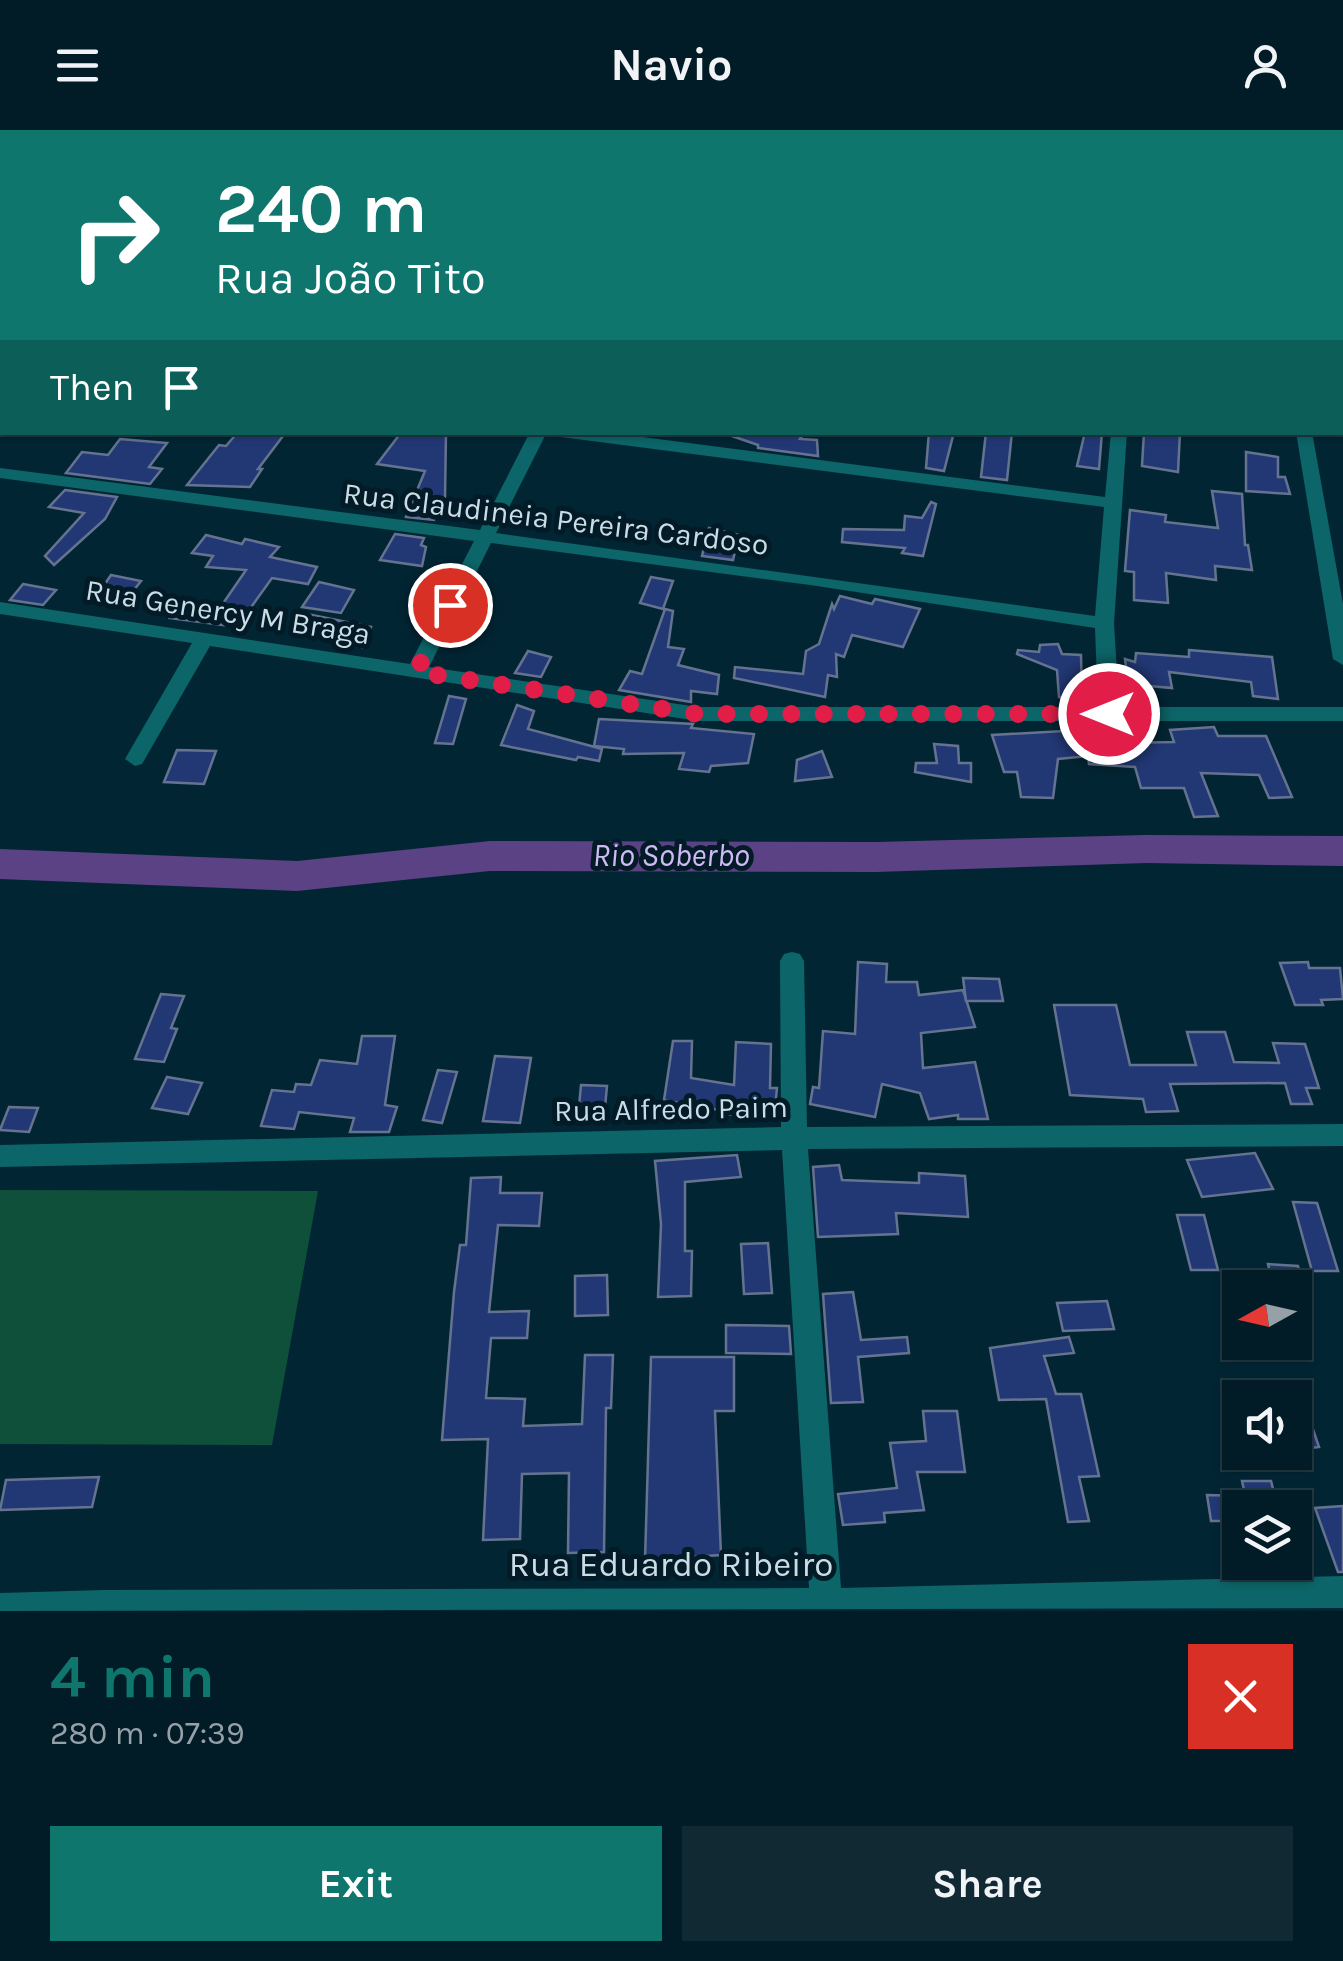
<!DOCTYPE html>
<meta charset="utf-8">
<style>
body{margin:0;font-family:Karla,sans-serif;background:#102933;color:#f1f3f6;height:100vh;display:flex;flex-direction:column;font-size:38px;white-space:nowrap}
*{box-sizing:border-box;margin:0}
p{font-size:32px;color:#96a1a7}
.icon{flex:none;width:55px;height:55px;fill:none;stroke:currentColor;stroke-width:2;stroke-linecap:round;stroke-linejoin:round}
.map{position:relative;height:1481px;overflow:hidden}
.details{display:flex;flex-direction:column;background:#021c27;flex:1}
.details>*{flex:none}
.hud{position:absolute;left:0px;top:0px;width:1345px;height:305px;box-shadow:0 2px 8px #0004,0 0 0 2px #233a44;background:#0f766e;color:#fff;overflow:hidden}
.needle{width:65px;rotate:262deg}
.fabs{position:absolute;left:1222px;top:1140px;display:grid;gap:20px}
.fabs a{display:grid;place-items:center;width:90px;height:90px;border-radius:0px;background:#021c27;box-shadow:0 2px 8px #0004,0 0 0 2px #233a44;font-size:50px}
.pin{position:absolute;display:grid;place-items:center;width:85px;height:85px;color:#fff;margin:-42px;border:5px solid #fff;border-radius:50%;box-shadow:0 2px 10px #0007}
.me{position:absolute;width:110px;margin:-55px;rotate:270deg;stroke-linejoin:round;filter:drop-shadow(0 0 8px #0008)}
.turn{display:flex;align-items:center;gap:35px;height:210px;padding:0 50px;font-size:45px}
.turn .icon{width:130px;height:130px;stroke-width:2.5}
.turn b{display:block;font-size:70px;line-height:85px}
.then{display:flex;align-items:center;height:95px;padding:0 50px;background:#0003;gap:20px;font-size:38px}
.round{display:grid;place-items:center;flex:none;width:105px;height:105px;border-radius:0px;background:#102933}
.overview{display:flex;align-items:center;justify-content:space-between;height:170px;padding:0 50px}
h1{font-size:60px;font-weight:700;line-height:75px;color:#0f766e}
.primary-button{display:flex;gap:20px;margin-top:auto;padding:20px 50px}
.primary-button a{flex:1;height:115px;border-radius:0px;background:#0f766e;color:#fff;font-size:40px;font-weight:700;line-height:115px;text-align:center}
.primary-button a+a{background:#102933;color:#f1f3f6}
header{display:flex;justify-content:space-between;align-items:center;height:130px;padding:0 50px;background:#021c27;font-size:45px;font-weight:700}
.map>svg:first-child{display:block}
.green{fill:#0f503a}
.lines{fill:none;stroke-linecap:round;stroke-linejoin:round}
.river{fill:#5b4284;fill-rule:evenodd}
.building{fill:#223875;stroke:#657390;stroke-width:2.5}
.street{fill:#0c6568;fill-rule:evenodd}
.primary{stroke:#45a0a3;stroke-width:25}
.route{stroke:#e11d48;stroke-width:18;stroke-dasharray:0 32.4}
.labels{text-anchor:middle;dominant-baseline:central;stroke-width:10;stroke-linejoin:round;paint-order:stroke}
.street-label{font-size:30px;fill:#cadde7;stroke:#021b26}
.water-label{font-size:32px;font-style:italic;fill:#cebbf6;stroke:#021b26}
.near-street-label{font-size:35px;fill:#cadde7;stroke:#021b26}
</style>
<header><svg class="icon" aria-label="menu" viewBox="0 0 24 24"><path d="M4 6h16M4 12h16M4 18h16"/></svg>Navio<svg class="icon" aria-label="person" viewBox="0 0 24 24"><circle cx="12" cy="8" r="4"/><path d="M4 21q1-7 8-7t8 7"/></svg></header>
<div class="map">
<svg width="1343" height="1481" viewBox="0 0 1343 1481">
<rect width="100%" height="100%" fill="#022534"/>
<path class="green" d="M0,1060L318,1061L272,1315L0,1314Z"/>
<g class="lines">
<path class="river" d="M1146,705L1343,706V736L1146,733L876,742L490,741L297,761L0,749V719L297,731L490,711L876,712Z"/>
</g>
<g class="building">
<path d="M238,302H286L258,339H262L250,357L187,355L219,315L226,316Z"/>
<path d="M446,302L445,369L434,390L406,387L425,341L377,334L400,304Z"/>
<path d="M732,302L802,306L800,309L817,310L818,326L758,318V315L732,306Z"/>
<path d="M929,302H954L944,341L926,338Z"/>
<path d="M986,302H1012L1007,350L981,347Z"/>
<path d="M1085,302H1102L1099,339L1077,336Z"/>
<path d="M1144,302H1180L1178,342L1142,336Z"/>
<path d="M120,309L167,313L149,337L162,339L150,354L66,343L82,322L108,325Z"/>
<path d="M1246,322L1278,327V347H1285L1290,364L1246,361Z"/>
<path d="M65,360L117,367L105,389L54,435L45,426L84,383L49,377Z"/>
<path d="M1212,361L1242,364L1245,415H1248L1252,440L1215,436L1216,450L1166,443L1168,473L1134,470V442L1125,441L1130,380L1166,385L1165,392L1218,398Z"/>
<path d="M931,372L936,374L923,426L902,423L905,418L842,412L843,399L904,400L905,386L922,388Z"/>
<path d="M709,398L739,405L733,430L702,426Z"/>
<path d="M395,404L424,408L421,415L426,417L422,436L380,430Z"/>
<path d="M206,405L242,414L245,409L279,417L270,427L317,437L308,454L272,448L237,497L170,488L181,472L222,475L246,440L206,437L213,426L192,423Z"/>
<path d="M111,445L141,451L127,469L98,464Z"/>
<path d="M651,447L673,451L663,479L640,473Z"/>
<path d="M319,452L354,460L341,483L302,477Z"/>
<path d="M23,454L56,460L43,475L10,470Z"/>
<path d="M840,466L872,474L875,469L920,479L903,517L852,505L844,527L836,524L837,547L828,545L825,567L734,548L735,537L803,544L806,521L819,514L832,474L834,479Z"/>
<path d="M665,479L673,481L668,517L684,519L678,535L719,545L717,564L691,561V572L619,560L630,541L642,544Z"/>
<path d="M307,484L371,497L362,517L340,513L342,508L304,494Z"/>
<path d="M1058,514L1062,524L1081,525L1082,569L1059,567L1057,540L1017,524L1018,520L1039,522L1040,515Z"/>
<path d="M1189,520L1272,527L1278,569L1253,566L1251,552L1169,542L1172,558L1128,554L1125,529L1135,532L1136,523L1189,527Z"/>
<path d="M528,521L551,527L541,547L515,543Z"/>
<path d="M449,566L466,569L453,614L435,613Z"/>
<path d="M517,575L534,581L528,599L602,619L599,631L578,627L576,630L501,615Z"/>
<path d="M599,589L693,594L691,598L754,604L748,633L711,636L709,642L679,639L684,623L623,624L624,619L594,616Z"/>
<path d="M1214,597L1218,606H1266L1292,667L1269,668L1259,645L1201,643L1218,686L1194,687L1184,658H1141L1135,637L1089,634L1088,626L1058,629L1053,668L1021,667L1017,642H1004L992,605L1116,598L1120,613L1174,612L1170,600Z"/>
<path d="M934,614L958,616L959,633H971V652L915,642L916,633H937Z"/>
<path d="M177,620L216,621L204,654L164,652Z"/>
<path d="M822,621L832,647L795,651L797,630Z"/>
<path d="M858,832L887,834L886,852H917L919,865L963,860L975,897L921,903L923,938L975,932L988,989H958V985L929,989L920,963L882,954L875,987L810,974L813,957L819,958L823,901L855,904Z"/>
<path d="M1308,832L1309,838H1340L1343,869L1321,870L1323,875H1295L1280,833Z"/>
<path d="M963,848L999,849L1003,871H966Z"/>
<path d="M161,864L184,866L171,898L177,899L164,932L135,929Z"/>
<path d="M1054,875H1116L1130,935H1196L1187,902H1225L1234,932L1279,933L1273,913L1305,914L1319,958H1306L1312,974H1291L1285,953L1170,954L1178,981L1146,982L1143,969L1070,965Z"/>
<path d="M362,906H395L385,975L397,977L389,1002H350L354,988L299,982L294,999L261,996L272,960L294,962L296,954L311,955L320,930L357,934Z"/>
<path d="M673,911H692L691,948L734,955L736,912L771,914L770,958H777L774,989L725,984V981L664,970Z"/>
<path d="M495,926L531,928L520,993L483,991Z"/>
<path d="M438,940L457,942L442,993L423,990Z"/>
<path d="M167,947L202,953L188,984L152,978Z"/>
<path d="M581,955L607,956L604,988L578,987Z"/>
<path d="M9,977L38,978L29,1002L0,1000Z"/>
<path d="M1255,1023L1273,1059L1202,1067L1187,1030Z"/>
<path d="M737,1025L741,1047L685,1052V1121H692L691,1166L658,1167L661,1094L655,1031Z"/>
<path d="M839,1035L842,1050L919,1053V1043L965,1046L968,1087L896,1083L898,1104L818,1107L813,1037Z"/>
<path d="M501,1047L500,1063H542L539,1096L498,1095L489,1182L529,1181L527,1208H491L486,1268L525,1269L523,1296L582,1294L585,1225H613L611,1278H606L604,1422L568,1423L569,1343L522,1344L520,1409L483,1410L488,1309L442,1310L454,1162L460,1115H466L471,1048Z"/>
<path d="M1293,1072L1317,1073L1338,1141H1312Z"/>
<path d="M1177,1085H1204L1218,1140H1191Z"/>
<path d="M768,1113L772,1163L744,1164L741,1114Z"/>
<path d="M1268,1134L1298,1136L1303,1158H1273Z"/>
<path d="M607,1145L608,1185L575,1186V1146Z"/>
<path d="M853,1162L861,1210L907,1207L909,1223L858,1227L863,1272L831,1273L823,1164Z"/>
<path d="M1107,1171L1114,1199L1063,1201L1057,1173Z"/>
<path d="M726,1195L789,1196L791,1224L726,1223Z"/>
<path d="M1069,1207L1074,1223L1044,1226L1056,1264H1081L1099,1346L1079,1347L1089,1391L1068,1392L1046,1269L999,1270L990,1218Z"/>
<path d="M651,1227H734V1281H715L721,1425L645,1430Z"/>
<path d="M1298,1255L1319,1317L1295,1320Z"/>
<path d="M923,1281H957L965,1342H917L924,1380L884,1383L885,1392L843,1395L838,1364L897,1358L890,1313L926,1311Z"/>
<path d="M99,1347L92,1377L0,1380L6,1350Z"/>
<path d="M1242,1351H1271L1278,1378H1248Z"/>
<path d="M1207,1365L1240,1366V1391H1211Z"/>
<path d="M1343,1376V1442H1338L1315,1378Z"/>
</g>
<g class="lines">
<g class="street">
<path d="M907,0H922L923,2H909Z"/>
<path d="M1343,105V114H1342V105Z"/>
<rect x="1342" y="172" width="1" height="8"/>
<rect x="1342" y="291" width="1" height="10"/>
<path d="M530,302H547L496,403L1095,486L1104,377L561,307L553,302H604L1105,367L1111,302H1127L1114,493L1119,577H1343V591H698L210,516L142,634L135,636L125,629L192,513L0,484V472L410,534L474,411L0,348V338L480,400ZM491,413L810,455L1095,498L1098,577H698L429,537Z"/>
<path d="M1296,302H1312L1343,474V535L1333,529Z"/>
<path d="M792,822L800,824L804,831L807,997L1343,994V1016L808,1019L841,1458L1343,1446V1478L0,1481V1463L104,1460L809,1458L782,1020L0,1037V1015L781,997L780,831L784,824Z"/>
</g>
<g class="primary">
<path d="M186,2L188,0"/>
<path d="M0,211L2,209"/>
<path d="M0,237L2,234"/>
</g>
</g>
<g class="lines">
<path class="route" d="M450,475L416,542L698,584H1109"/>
</g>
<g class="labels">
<g class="street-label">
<text transform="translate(556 389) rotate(7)">Rua Claudineia Pereira Cardoso</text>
<text transform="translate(228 482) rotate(9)">Rua Genercy M Braga</text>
<text transform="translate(671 979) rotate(-1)">Rua Alfredo Paim</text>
</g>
<g class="water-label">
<text x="671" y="725">Rio Soberbo</text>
</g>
<g class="near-street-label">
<text x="671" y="1434">Rua Eduardo Ribeiro</text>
</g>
</g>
</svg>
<div class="fabs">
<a><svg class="needle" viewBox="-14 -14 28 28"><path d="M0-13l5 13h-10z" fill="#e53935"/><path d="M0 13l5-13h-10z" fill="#96a1a7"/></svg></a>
<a><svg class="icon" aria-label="sound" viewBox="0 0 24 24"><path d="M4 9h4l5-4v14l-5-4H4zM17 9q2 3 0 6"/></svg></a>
<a><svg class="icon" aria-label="layers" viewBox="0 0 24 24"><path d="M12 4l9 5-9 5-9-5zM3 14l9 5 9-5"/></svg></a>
</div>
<div class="pin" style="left:450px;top:475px;background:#d93025"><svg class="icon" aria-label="arrive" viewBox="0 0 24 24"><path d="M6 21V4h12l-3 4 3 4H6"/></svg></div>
<svg class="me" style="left:1109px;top:584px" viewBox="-20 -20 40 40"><circle r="17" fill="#e11d48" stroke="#fff" stroke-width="3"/><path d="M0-11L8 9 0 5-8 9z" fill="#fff"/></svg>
<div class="hud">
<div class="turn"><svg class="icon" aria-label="right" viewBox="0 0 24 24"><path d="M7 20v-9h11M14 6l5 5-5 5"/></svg><div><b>240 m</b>Rua João Tito</div></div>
<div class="then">Then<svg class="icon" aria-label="arrive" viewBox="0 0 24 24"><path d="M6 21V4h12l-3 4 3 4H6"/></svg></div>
</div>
</div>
<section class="details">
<div class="overview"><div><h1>4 min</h1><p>280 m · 07:39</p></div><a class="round" style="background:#d93025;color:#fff"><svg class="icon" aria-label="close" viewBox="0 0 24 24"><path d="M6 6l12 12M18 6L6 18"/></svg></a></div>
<div class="primary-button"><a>Exit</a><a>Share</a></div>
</section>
